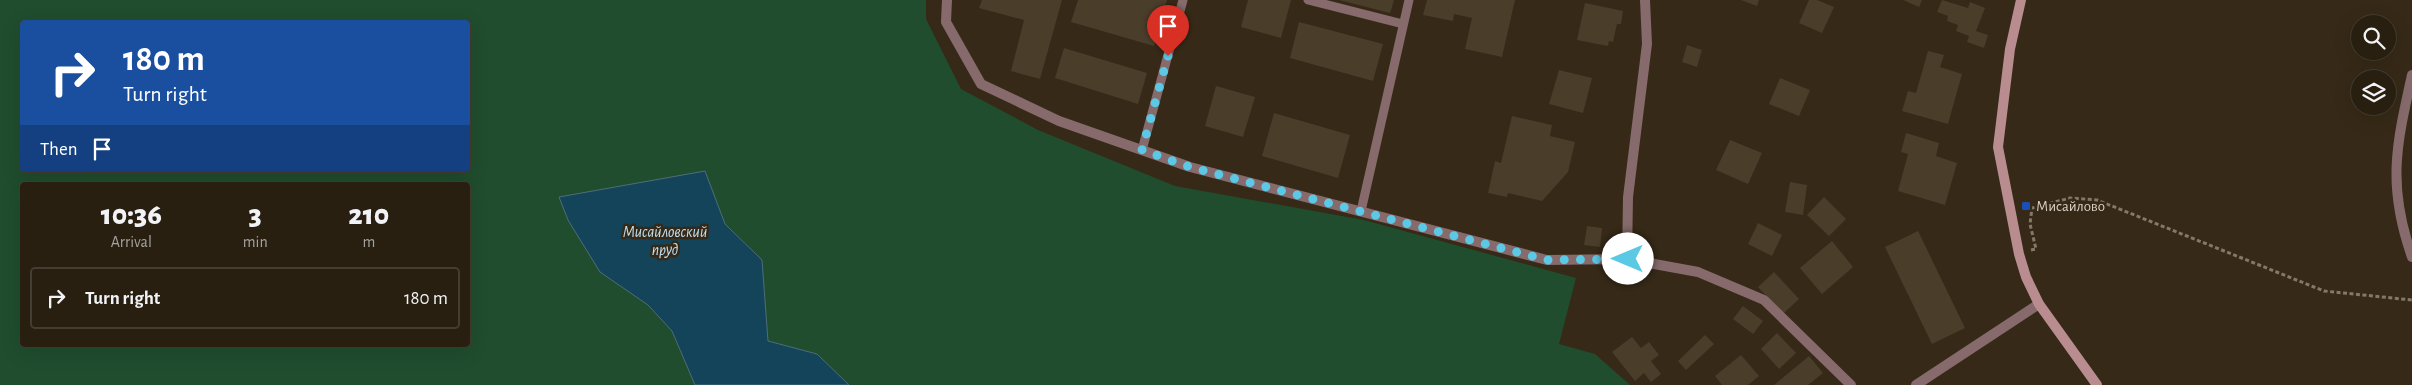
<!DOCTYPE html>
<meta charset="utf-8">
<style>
body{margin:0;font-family:"Alegreya Sans",sans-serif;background:#30271a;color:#f1f3f6;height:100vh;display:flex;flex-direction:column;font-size:19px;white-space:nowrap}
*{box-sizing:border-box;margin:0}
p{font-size:16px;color:#a5a29f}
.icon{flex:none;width:28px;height:28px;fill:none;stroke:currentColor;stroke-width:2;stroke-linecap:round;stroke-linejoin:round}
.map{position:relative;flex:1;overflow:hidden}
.drawer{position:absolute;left:20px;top:182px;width:450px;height:165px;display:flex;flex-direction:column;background:#281f11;border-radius:5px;box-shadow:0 5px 20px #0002,0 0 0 1px #443d31}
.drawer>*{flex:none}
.banner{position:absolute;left:20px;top:20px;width:450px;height:152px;border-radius:5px;box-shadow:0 5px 20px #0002,0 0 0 1px #443d31;background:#1a4fa0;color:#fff;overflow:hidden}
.controls{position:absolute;left:2351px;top:15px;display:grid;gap:10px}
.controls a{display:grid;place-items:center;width:45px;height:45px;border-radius:50%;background:#281f11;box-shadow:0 5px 20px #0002,0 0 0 1px #443d31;font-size:25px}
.pin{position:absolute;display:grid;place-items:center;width:42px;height:42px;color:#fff;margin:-51px -21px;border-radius:50% 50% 50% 0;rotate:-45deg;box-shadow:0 0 5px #0007}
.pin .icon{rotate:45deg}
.me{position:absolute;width:55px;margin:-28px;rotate:270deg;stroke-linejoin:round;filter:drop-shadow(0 0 4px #0008)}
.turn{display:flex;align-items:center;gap:18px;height:105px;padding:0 20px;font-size:22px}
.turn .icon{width:65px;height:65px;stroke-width:2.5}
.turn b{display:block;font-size:35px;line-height:42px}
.then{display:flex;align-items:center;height:48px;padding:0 20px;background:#0003;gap:10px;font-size:19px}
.eta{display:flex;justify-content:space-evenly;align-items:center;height:85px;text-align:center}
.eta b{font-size:30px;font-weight:800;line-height:35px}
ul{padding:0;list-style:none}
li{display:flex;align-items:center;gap:15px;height:62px;margin:0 10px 8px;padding:0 10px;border:2px solid #443d31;border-radius:5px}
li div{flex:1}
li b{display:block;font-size:19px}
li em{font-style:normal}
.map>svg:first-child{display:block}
.green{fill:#204d2e;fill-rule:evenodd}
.water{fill:#13445a;stroke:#4e6e7a}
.building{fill:#4a3d2a}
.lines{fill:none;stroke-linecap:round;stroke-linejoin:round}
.path{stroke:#83796a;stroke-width:3;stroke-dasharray:4 2.5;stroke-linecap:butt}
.service{stroke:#866a6c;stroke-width:9}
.minor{stroke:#866a6c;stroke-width:10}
.secondary{stroke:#b98d90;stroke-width:10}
.route{stroke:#5bc8e6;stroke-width:9;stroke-dasharray:0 16.2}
.transit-dot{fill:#1a4fb4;stroke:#362917;stroke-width:2}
.labels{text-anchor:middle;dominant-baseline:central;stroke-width:5;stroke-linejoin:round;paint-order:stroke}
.poi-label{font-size:15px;fill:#d8d0c5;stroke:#362917;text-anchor:start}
.water-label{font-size:16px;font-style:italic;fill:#bfe1f3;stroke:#362917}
</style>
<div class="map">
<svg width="2412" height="385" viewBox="0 0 2412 385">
<rect width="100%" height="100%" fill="#362917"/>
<path class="green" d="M0,0H926V19L961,89L1038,130L1175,186L1364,220L1576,278L1559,344L1595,354L1630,385H849L817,354L768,341L762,260L725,224L704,171L600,272L648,305L672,331L695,385H0ZM22,22H468V170H22ZM22,185H468V345H22Z"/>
<path class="water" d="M705,171L725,224L762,260L768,341L817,354L849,385H695L672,331L648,305L600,272L568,220L559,197Z"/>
<g class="building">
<path d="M982,0H1062L1040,79L1011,71L1024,20L979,8Z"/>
<path d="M1078,0H1167L1154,46L1071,22Z"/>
<path d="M1248,0H1291L1281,38L1241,27Z"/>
<path d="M1339,0H1394L1390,13Z"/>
<path d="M1427,0H1515L1502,57L1465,49L1472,18L1454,14L1453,21L1423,15Z"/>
<path d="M1741,0H1759L1757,6Z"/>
<path d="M1809,0H1817L1834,7L1822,33L1799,23Z"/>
<path d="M1903,0H1922L1919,7Z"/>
<path d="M1942,0L1968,8L1970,2L1985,8L1976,31L1988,35L1984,48L1967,42L1969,36L1956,31L1958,25L1947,21L1948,16L1937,12Z"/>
<path d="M1585,3L1623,11L1621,24H1617L1613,42L1609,41L1608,46L1577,40Z"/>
<path d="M1299,22L1383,44L1373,81L1290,58Z"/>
<path d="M1687,45L1702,50L1697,67L1682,62Z"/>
<path d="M1064,48L1147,73L1138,104L1055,78Z"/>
<path d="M1928,51L1944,55L1940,67L1962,74L1948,124L1902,111L1908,91L1916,93Z"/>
<path d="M1559,70L1592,78L1583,113L1549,104Z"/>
<path d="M1780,78L1810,90L1799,116L1769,104Z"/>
<path d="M1216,86L1255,97L1243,137L1205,126Z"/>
<path d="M1274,113L1350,135L1338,178L1262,156Z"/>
<path d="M1512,116L1552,125L1550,136L1575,142L1568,172L1542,201L1508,193L1507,197L1488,193L1495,161L1501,163Z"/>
<path d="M1906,133L1939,143L1936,156L1957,163L1945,205L1898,191L1908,154L1901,152Z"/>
<path d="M1730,140L1762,153L1748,184L1716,170Z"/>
<path d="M1790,182L1807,185L1803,215L1785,212Z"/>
<path d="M1824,197L1846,219L1829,236L1807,215Z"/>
<path d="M1758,223L1782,235L1772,256L1748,244Z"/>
<path d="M1587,226L1602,228L1600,247L1584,245Z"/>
<path d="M1918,231L1965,328L1932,344L1885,247Z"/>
<path d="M1832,241L1853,267L1822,294L1800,268Z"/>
<path d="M1774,272L1799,299L1783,314L1758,287Z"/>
<path d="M1743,306L1763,321L1753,334L1733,319Z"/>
<path d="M1777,333L1796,353L1779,369L1761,349Z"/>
<path d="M1705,335L1714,344L1686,370L1678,361Z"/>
<path d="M1632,337L1641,348L1649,342L1659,355L1651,361L1661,374L1651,382L1644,373L1635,381L1612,352Z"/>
<path d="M1741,355L1759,376L1748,385H1722L1715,376Z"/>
<path d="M1809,356L1823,373L1808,385H1774Z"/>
</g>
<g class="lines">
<path class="path" d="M2031,250L2036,249L2030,224L2032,208L2070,198L2097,200L2324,291L2412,300"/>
<g class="service">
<path d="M1308,0L1403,24"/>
<path d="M1142,150L1183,0"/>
<path d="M1361,211L1409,0"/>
</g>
<g class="minor">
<path d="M947,0L946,22L981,84L1059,121L1190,167L1547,260L1627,259L1698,272L1764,300L1851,385"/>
<path d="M2412,75C2396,146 2387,186 2412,257"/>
<path d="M1627,259L1628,197L1647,44L1645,0"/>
<path d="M1916,385L2039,304"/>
</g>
<path class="secondary" d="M2021,0L2010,49L1998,147L2019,254L2026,277L2039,304L2097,385"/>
</g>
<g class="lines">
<path class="route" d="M1168,56L1142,150L1190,167L1547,260L1628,259"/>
</g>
<rect class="transit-dot" x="2021" y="201" width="10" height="10" rx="2.5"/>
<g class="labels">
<g class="poi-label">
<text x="2036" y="206">Мисайлово</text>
</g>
<g class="water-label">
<text x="665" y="232">Мисайловский<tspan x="665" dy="18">пруд</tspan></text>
</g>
</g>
</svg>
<div class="controls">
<a><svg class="icon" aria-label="search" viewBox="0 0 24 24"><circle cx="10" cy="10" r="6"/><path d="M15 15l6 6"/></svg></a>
<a><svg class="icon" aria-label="layers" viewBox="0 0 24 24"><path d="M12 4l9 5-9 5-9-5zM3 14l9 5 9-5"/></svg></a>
</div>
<div class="pin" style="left:1168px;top:56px;background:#d93025"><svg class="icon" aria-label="arrive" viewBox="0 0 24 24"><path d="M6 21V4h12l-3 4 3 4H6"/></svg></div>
<svg class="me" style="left:1628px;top:259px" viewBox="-20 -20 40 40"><circle r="19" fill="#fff"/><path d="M0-13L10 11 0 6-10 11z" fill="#5bc8e6"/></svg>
<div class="banner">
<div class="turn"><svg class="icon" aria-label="right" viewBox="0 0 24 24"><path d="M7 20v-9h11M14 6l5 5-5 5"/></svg><div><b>180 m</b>Turn right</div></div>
<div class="then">Then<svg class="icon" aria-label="arrive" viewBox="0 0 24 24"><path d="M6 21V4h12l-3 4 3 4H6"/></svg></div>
</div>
<section class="drawer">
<div class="eta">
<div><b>10:36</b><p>Arrival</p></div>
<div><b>3</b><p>min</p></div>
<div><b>210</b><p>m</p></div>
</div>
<ul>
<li><svg class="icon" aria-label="right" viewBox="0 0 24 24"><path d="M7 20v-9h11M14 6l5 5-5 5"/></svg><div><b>Turn right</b></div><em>180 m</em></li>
</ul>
</section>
</div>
